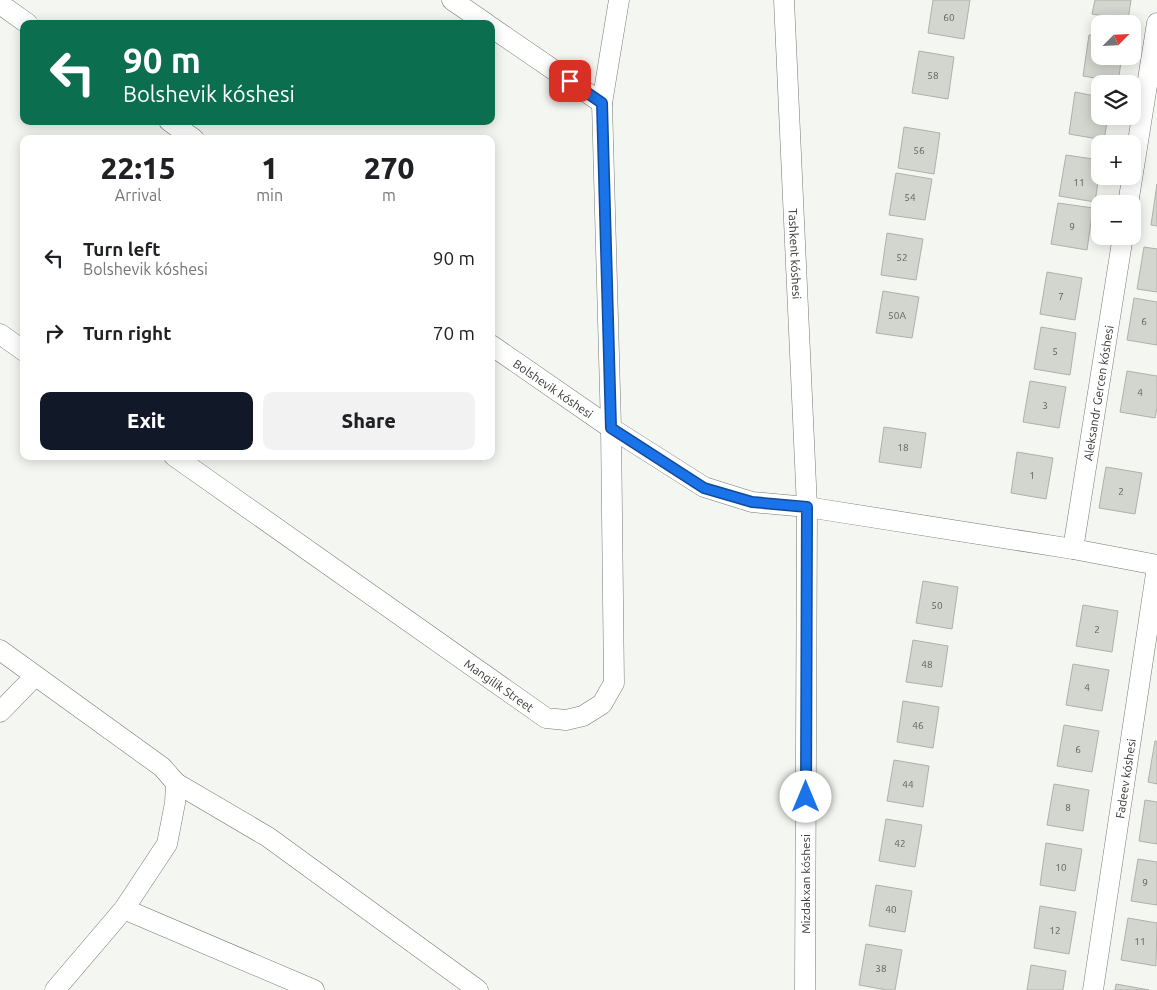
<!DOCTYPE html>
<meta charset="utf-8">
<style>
body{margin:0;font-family:Ubuntu,sans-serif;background:#f2f2f2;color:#202124;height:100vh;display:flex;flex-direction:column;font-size:19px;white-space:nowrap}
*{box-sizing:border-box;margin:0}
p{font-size:16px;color:#757577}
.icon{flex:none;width:28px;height:28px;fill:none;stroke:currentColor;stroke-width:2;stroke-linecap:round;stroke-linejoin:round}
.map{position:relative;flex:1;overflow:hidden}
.panel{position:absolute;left:20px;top:135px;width:475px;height:325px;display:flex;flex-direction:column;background:#fff;border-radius:10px;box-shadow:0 2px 12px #0003}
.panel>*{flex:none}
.guide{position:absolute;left:20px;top:20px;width:475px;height:105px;border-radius:10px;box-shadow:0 2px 12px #0003;background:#0b6e4f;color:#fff;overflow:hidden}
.needle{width:32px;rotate:66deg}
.controls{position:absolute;left:1091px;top:15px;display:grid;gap:10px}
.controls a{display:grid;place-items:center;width:50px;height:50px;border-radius:10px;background:#fff;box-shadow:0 2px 12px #0003;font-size:25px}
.pin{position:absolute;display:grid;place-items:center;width:42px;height:42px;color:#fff;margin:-21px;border-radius:10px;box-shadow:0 2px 8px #0006}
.me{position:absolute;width:55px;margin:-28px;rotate:0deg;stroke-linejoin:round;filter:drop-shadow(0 0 4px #0008)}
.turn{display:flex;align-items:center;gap:18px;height:105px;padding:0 20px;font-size:22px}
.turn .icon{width:65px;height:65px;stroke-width:2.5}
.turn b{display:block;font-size:35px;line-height:42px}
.eta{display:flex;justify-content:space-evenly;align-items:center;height:85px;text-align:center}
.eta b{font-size:30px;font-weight:800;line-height:35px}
.cta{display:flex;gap:10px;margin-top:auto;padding:10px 20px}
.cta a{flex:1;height:58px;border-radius:10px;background:#111827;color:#fff;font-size:20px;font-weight:800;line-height:58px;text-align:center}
.cta a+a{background:#f2f2f2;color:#202124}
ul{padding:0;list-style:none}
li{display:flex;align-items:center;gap:15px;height:75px;padding:0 20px}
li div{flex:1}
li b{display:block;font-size:19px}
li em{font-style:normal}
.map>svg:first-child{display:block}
.building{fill:#d3d5cf;stroke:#aeb1ab}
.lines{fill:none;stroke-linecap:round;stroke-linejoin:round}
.minor-casing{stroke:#777974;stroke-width:21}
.minor{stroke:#fff;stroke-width:20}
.route-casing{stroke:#114b97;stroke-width:12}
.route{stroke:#1a73e8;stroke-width:9}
.labels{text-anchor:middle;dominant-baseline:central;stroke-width:5;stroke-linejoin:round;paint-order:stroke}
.number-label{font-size:10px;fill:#5f5f5c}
.street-label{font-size:12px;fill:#383836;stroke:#fff}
</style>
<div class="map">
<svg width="1157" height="990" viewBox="0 0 1157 990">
<rect width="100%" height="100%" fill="#f4f6f1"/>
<g class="building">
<path d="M933,0H970L964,39L928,33Z"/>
<path d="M1095,0H1131L1128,20L1092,14Z"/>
<path d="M1089,35L1100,36V56H1122L1118,82L1083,76Z"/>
<path d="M919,51L954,57L948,99L912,93Z"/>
<path d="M1075,92L1100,97V116H1108L1104,140L1069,134Z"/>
<path d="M904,127L940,133L934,174L898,168Z"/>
<path d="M1066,155L1100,160V169L1095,202L1059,196Z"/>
<path d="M896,173L932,179L925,220L889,215Z"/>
<path d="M1157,184V226L1151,225Z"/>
<path d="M1058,203L1093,208L1087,250L1051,244Z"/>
<path d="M887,233L923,239L916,280L881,275Z"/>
<path d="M1144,247L1157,249V292L1137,289Z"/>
<path d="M1047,272L1082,278L1075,320L1040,314Z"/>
<path d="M883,291L919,297L912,338L876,333Z"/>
<path d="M1134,298L1157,302V345L1127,340Z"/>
<path d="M1041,327L1076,333L1070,375L1034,369Z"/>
<path d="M1127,371L1157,376V408L1155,418L1120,412Z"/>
<path d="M1030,381L1066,387L1059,428L1023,422Z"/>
<path d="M884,427L926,433L921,468L879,462Z"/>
<path d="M1017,452L1053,458L1046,499L1011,493Z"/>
<path d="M1106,467L1142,473L1135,514L1099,508Z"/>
<path d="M923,581L958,587L952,629L916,623Z"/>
<path d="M1083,605L1118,611L1112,652L1076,646Z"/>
<path d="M913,640L948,646L942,687L906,682Z"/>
<path d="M1073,664L1109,670L1102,711L1066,705Z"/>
<path d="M903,701L939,707L933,748L897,742Z"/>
<path d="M1064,725L1099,731L1092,772L1057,766Z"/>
<path d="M1155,741H1157V784L1148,782Z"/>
<path d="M894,760L929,766L923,807L887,801Z"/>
<path d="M1054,784L1089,790L1083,831L1047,825Z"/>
<path d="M1145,800L1157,802V844L1139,841Z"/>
<path d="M886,819L922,825L915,867L879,861Z"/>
<path d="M1046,843L1082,849L1075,891L1040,885Z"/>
<path d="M1138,859L1157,862V905L1131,901Z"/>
<path d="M876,885L912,891L905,932L869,926Z"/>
<path d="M1040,906L1076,912L1069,954L1034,948Z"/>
<path d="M1128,918L1157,923L1156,966L1121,960Z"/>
<path d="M866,944L902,950L895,990H887L859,985Z"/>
<path d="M1031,965L1066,971L1063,990H1027Z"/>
<path d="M1116,984L1149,990H1115Z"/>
</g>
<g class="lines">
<defs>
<g id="minor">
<path d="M452,0L487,24"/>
<path id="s1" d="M784,0L807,507L805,990"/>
<path d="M0,4L28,24"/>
<path d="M491,27L602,103"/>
<path d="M169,121L194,139"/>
<path d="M1128,204L1157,23"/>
<path d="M0,334L24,351"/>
<path id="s2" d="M491,345L611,428L704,487L752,502L807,507L1073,549L1157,565"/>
<path id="s3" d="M174,456L546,718L566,720L583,716L602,704L614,683L611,428L602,103L619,0"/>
<path id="s4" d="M1073,549L1123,236"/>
<path d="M0,650L162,767L176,783L175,803L167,844L124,909L55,990"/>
<path d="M0,712L35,676"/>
<path d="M176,783L268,837L478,990"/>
<path d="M124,909L314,990"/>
<path id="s5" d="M1093,990L1157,567"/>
</g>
</defs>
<use href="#minor" class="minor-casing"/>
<use href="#minor" class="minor"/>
</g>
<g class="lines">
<defs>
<path id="route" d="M570,81L602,103L611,428L704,488L752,502L807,507L806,797"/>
</defs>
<use href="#route" class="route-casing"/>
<use href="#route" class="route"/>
</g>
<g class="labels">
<g class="number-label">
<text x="949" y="17">60</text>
<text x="933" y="75">58</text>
<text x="919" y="150">56</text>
<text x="1079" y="182">11</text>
<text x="910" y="197">54</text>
<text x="1072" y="226">9</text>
<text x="902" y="257">52</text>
<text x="1061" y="296">7</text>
<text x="897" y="315">50A</text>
<text x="1144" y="321">6</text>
<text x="1055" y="351">5</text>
<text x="1140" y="392">4</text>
<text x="1045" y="405">3</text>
<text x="903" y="447">18</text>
<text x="1032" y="475">1</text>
<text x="1121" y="491">2</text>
<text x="937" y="605">50</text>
<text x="1097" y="629">2</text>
<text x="927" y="664">48</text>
<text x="1087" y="687">4</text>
<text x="918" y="725">46</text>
<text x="1078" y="749">6</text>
<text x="908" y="784">44</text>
<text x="1068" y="807">8</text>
<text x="900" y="843">42</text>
<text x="1061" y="867">10</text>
<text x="1145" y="882">9</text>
<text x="891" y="909">40</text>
<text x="1055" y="930">12</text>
<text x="1140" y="941">11</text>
<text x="881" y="968">38</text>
</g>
<g class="street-label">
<text stroke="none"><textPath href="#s1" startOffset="254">Tashkent kóshesi</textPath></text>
<text stroke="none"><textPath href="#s2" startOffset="76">Bolshevik kóshesi</textPath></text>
<text stroke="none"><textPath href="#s4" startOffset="158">Aleksandr Gercen kóshesi</textPath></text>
<text stroke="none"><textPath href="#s3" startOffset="398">Mangilik Street</textPath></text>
<text stroke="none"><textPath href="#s5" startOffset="214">Fadeev kóshesi</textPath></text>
<text transform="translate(805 884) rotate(-90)">Mizdakxan kóshesi</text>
</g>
</g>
</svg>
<div class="controls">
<a><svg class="needle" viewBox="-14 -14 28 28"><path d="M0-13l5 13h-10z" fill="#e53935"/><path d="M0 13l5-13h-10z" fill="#757577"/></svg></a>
<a><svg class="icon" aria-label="layers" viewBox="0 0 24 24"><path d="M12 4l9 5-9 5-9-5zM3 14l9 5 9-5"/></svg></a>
<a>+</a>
<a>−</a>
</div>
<div class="pin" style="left:570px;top:81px;background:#d93025"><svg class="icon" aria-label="arrive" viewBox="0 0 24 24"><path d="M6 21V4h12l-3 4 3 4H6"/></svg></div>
<svg class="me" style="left:806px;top:797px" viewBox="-20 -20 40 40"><circle r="19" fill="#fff"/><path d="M0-13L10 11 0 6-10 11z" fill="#1a73e8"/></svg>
<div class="guide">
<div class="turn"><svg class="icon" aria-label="left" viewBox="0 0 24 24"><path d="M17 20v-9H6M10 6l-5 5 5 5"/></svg><div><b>90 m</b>Bolshevik kóshesi</div></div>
</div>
<section class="panel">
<div class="eta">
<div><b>22:15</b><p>Arrival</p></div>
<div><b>1</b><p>min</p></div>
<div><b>270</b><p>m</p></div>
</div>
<ul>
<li><svg class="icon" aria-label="left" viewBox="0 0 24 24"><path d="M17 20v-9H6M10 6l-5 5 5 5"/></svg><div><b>Turn left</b><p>Bolshevik kóshesi</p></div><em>90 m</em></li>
<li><svg class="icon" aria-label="right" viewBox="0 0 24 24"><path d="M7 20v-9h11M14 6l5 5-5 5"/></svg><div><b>Turn right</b></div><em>70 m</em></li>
</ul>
<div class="cta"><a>Exit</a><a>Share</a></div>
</section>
</div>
